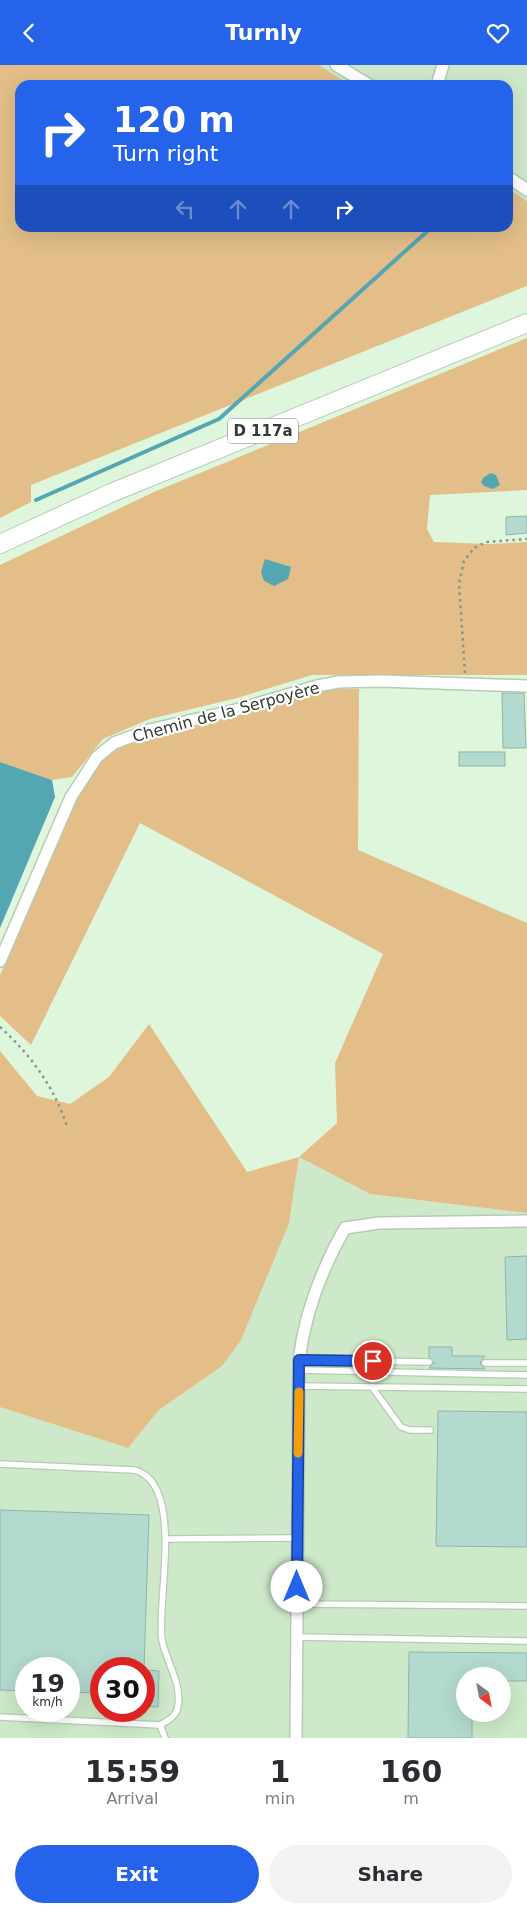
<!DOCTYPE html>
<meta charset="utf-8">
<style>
body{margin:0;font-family:"DejaVu Sans",sans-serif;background:#f2f2f3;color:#2b2b33;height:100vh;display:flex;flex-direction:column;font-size:19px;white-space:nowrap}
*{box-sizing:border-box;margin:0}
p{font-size:16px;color:#7c7c81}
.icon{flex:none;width:28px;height:28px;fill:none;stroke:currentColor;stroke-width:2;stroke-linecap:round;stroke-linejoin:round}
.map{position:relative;height:1673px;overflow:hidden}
.panel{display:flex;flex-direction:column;background:#fff;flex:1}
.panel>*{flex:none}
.banner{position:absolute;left:15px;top:15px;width:498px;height:152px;border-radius:15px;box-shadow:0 5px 20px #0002;background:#2563eb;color:#fff;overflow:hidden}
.needle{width:32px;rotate:148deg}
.controls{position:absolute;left:456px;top:1602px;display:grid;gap:10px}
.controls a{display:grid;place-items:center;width:55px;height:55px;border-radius:50%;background:#fff;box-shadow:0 5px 20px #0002;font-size:25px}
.speed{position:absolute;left:15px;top:1592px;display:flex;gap:10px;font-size:25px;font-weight:700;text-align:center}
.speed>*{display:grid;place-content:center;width:65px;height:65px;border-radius:50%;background:#fff;box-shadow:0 5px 20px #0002;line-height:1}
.speed small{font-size:12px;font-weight:400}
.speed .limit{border:8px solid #d22;background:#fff;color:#111}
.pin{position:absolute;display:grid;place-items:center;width:42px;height:42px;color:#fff;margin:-21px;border:2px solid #fff;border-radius:50%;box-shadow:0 1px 5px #0007}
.me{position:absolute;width:55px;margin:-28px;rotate:0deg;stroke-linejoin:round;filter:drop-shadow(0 0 4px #0008)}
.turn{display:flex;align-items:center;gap:18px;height:105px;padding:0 15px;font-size:22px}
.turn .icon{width:65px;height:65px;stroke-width:2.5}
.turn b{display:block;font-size:35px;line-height:42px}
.lanes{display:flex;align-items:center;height:48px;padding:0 15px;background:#0003;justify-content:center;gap:25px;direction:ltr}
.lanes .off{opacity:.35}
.eta{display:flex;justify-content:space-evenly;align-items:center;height:85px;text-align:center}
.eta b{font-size:30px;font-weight:600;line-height:35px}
.button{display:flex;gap:10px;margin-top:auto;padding:10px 15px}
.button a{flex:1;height:58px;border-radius:30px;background:#2563eb;color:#fff;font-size:20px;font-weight:600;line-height:58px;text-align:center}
.button a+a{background:#f2f2f3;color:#2b2b33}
header{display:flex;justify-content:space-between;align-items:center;height:65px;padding:0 15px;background:#2563eb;color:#fff;font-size:22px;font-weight:600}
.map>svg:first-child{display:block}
.built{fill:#cde9c9;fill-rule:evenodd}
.green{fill:#e3be88}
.water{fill:#53a6b2}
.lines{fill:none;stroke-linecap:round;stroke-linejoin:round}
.stream{stroke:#53a6b2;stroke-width:4}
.building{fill:#b3dace;stroke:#8fb5a9}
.lane-casing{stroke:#b5ccb2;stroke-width:8}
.street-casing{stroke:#b5ccb2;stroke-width:14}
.primary-casing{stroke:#b5ccb2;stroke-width:20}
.path{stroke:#869684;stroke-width:2.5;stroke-dasharray:2.5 4;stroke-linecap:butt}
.lane{stroke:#fff;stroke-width:5.5}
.street{stroke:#fff;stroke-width:11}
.primary{stroke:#fff;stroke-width:18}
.route-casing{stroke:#184099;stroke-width:12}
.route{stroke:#2563eb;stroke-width:9}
.slow{stroke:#f59e0b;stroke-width:9}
.labels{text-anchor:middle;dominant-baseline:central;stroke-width:4.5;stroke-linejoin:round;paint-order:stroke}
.shield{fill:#fff;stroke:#70766f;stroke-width:1}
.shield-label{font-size:15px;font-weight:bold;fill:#323b31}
.street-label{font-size:16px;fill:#323b31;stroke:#fff}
</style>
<header><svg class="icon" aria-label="back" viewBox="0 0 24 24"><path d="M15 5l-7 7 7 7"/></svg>Turnly<svg class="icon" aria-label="heart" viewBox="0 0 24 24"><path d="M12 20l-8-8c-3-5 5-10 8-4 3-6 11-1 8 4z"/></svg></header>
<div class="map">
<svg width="527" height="1673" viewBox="0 0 527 1673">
<rect width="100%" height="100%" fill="#def6db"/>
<g class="built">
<path d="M319,0H527V136L508,123V20H350Z"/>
<path d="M299,1092L370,1129L527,1148V1673H0V1342L128,1383L159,1345L222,1301L289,1158ZM26,1604H69V1646H26ZM101,1604H144V1646H101ZM465,1611H502V1649H465Z"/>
</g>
<g class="green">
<path d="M0,0H319L350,20H20V162H508V123L527,136V221L31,420V437L0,453Z"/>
<path d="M527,273V425L430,430L427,464L434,477L489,479L527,477V610H312L237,633L150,654L103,674L72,712L52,715L0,697V500L154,427Z"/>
<path d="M324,624H359L358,785L527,858V1148L370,1129L299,1092L289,1158L241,1275L222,1301L159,1345L128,1383L0,1342V986L37,1031L70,1039L109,1012L149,959L247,1107L299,1092L337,1058L335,998L383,889L140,758L31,980L0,951V910L78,728L100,696L114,684L155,668L257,646Z"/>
</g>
<g class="water">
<path d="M491,408L496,410L500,420L493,424L484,421L481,417L484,412Z"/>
<path d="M265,494L291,502L288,514L274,521L264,516L261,507Z"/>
<path d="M0,697L52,715L55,732L0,863Z"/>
</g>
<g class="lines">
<path class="stream" d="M36,435L219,354L432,162"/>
</g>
<g class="building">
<path d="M527,451V468L506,470V452Z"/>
<path d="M502,628H524L526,683H503Z"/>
<rect x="459" y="687" width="46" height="14"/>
<path d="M527,1191V1274L507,1275L505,1192Z"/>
<path d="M429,1282H452V1291H485L480,1298L485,1304L429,1303L434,1298L429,1292Z"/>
<path d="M438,1346L527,1347V1482L436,1481Z"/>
<path d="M0,1445L149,1450L144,1604H101V1628L69,1627V1604H26V1626L0,1625Z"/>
<path d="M409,1587L527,1588V1616H502V1611H465V1649H472V1673H408Z"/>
<path d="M144,1605L159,1606L158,1642L144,1641Z"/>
</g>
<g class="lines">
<defs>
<g id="lane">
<path d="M299,1295L429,1297"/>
<path d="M485,1298H527"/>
<path d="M299,1305L527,1310"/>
<path d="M299,1321L527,1324"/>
<path d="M372,1322L401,1362L410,1365H430"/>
<path d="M0,1399L134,1405C186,1417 156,1538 162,1575C166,1597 184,1621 177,1645C174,1653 167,1656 160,1660L0,1652"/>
<path d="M167,1474L297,1473"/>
<path d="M297,1539L527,1541"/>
<path d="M297,1572L527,1576"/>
<path d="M160,1660L165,1673"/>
</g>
<g id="street">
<path d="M336,0L369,20"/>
<path d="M437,20L443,0"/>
<path d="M508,112L527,125"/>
<path d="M0,896L71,732L97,692L114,678L149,665L236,645L317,621L338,617L381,616L527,621"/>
<path d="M296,1673L299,1295C305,1247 321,1205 345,1163L379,1158L527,1156"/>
</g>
<path id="primary" d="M0,479L111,428L527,258"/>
</defs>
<use href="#lane" class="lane-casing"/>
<use href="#street" class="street-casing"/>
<use href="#primary" class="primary-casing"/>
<g class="path">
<path d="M465,608L459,519L464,496L474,483L486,477L527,474"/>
<path d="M0,962C31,990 54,1022 67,1061"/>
</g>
<use href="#lane" class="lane"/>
<use href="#street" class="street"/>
<use href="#primary" class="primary"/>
</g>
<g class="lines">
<defs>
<path id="route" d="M297,1522L299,1295L373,1296"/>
</defs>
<use href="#route" class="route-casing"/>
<use href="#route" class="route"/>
<path class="slow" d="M298,1388L299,1327"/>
</g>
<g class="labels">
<rect class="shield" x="228" y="353.5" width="70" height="25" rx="4"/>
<g class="shield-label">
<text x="263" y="366">D 117a</text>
</g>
<g class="street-label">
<text transform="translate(226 647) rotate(-15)">Chemin de la Serpoyère</text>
</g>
</g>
</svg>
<div class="controls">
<a><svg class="needle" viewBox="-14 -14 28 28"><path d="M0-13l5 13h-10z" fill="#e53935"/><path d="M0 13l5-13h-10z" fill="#7c7c81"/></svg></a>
</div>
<div class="speed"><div>19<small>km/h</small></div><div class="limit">30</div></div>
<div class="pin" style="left:373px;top:1296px;background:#d93025"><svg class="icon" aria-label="arrive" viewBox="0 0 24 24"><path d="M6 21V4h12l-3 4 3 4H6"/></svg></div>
<svg class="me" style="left:297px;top:1522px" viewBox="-20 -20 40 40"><circle r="19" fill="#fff"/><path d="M0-13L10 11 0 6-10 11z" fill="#2563eb"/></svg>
<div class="banner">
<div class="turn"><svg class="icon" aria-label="right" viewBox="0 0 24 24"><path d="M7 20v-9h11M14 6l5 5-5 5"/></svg><div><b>120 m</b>Turn right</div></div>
<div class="lanes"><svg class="icon off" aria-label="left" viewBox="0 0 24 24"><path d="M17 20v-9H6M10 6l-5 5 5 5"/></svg><svg class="icon off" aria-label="ahead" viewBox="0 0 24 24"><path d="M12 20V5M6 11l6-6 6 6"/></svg><svg class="icon off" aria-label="ahead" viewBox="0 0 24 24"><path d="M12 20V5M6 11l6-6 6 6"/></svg><svg class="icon" aria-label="right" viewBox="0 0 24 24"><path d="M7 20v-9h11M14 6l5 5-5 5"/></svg></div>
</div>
</div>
<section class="panel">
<div class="eta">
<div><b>15:59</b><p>Arrival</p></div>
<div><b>1</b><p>min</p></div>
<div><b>160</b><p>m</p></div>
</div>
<div class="button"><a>Exit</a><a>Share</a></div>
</section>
